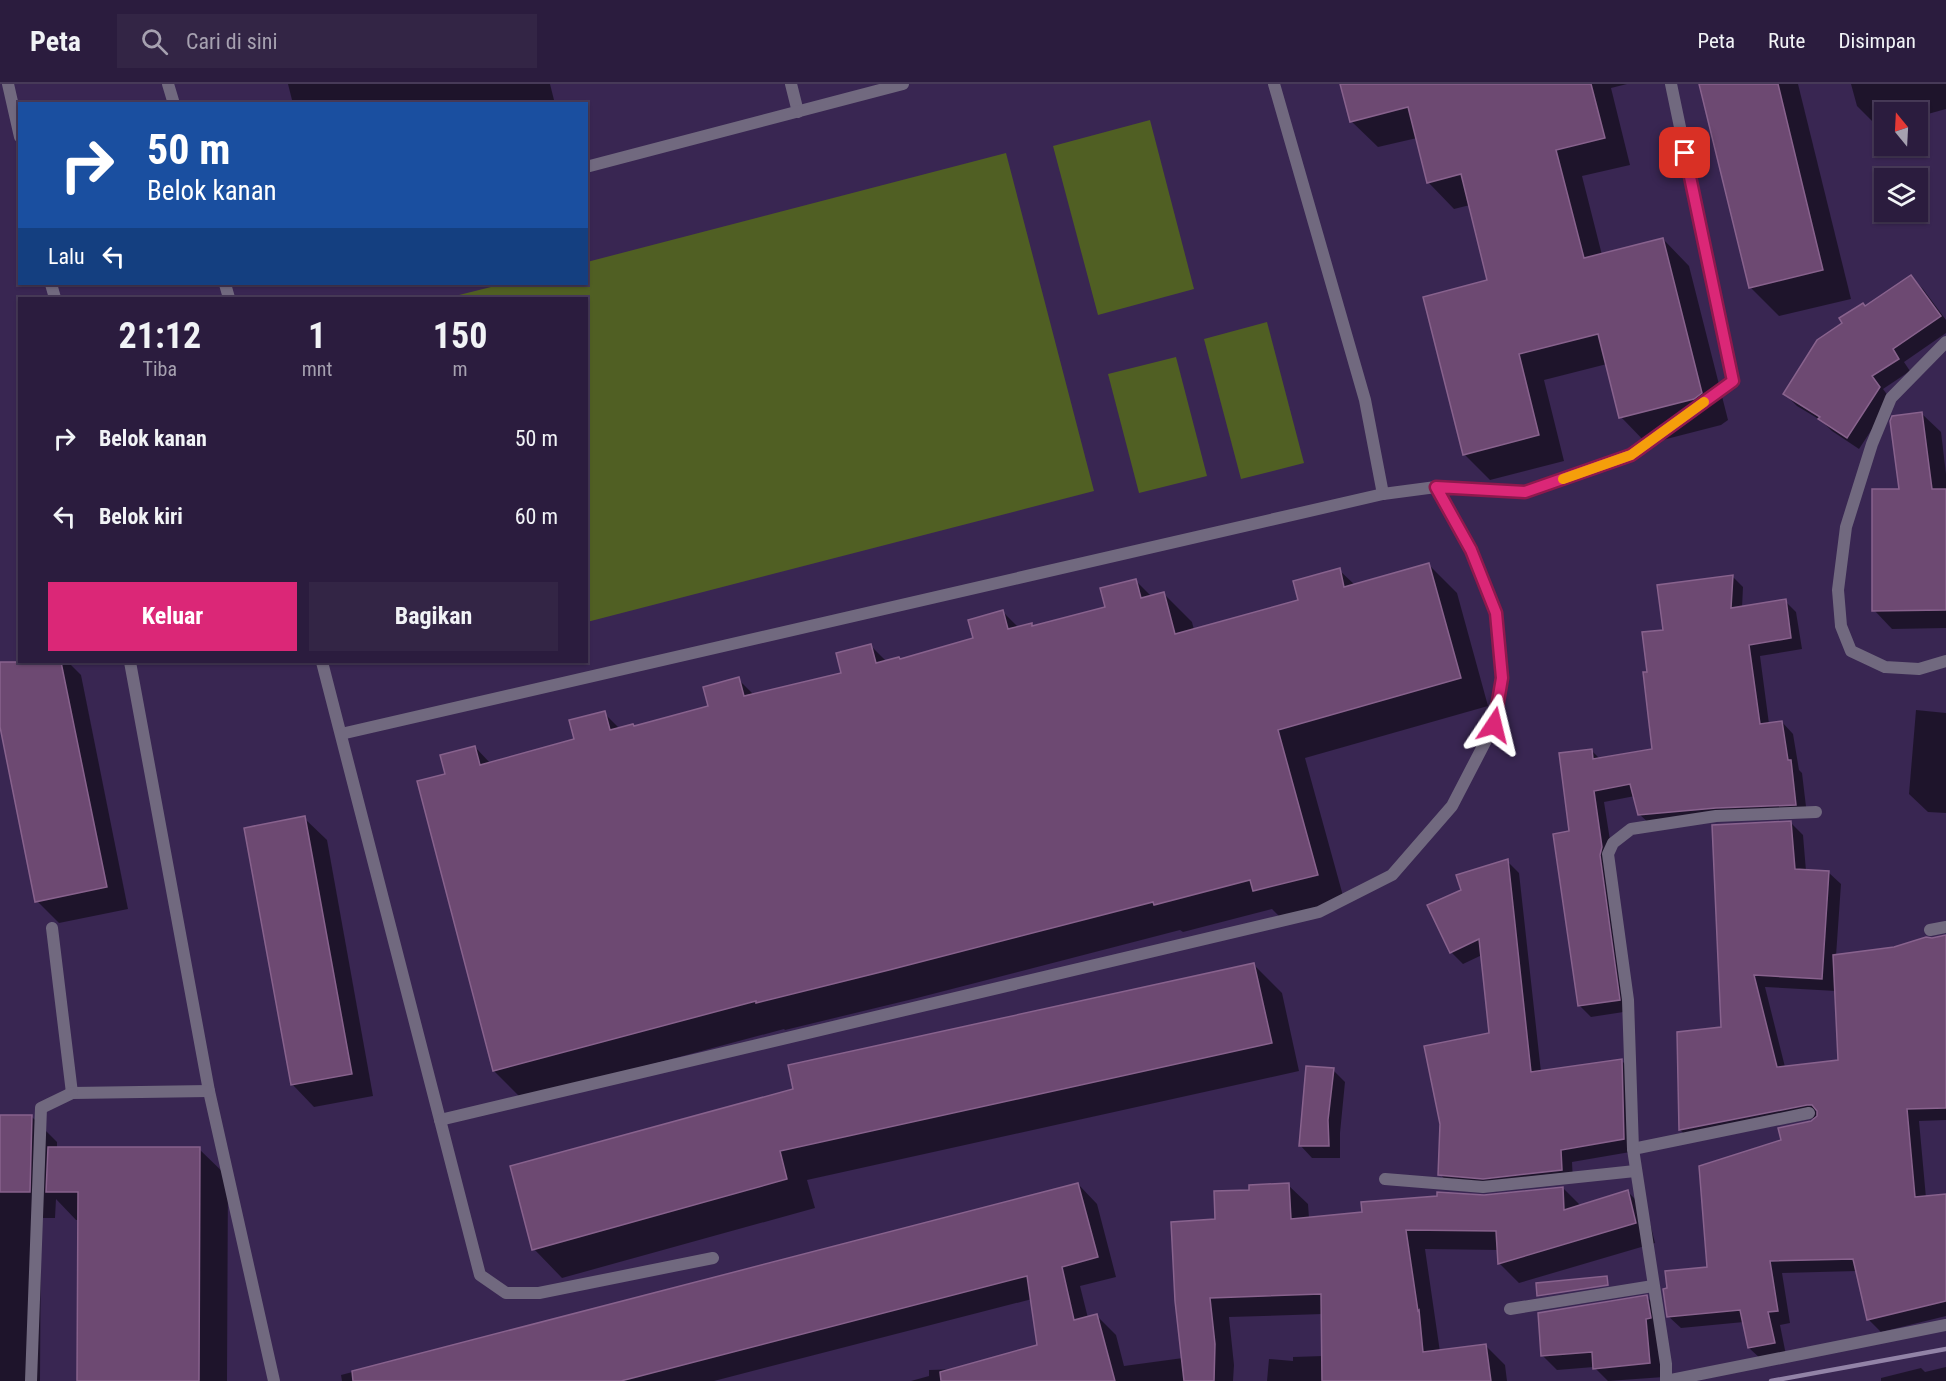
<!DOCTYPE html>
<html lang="id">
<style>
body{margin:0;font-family:"Roboto Condensed",sans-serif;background:#332545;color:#f1f3f6;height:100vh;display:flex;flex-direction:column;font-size:22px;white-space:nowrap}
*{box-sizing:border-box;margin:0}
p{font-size:20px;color:#a6a1b0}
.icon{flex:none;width:33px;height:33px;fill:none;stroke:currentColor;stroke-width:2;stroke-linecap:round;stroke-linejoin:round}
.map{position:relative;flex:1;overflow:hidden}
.drawer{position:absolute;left:18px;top:213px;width:570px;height:366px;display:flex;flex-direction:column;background:#2b1c3e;border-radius:0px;box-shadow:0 2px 4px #0004,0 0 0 2px #473a58}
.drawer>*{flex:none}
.guide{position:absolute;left:18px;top:18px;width:570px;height:183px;border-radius:0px;box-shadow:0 2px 4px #0004,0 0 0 2px #473a58;background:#1a4fa0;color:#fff;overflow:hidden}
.needle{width:39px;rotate:342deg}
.controls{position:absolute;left:1874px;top:18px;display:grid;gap:12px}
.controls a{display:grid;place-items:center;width:54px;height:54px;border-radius:0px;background:#2b1c3e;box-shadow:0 2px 4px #0004,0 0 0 2px #473a58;font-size:30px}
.pin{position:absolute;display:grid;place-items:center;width:51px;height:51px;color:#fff;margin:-26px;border-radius:12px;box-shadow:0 3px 9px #0006}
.me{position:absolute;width:66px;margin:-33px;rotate:10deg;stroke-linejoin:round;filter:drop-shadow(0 0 4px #0008)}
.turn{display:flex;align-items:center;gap:21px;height:126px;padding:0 30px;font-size:27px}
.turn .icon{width:78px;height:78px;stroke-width:2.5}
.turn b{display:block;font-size:42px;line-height:51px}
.then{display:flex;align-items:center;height:57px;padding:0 30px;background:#0003;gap:12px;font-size:22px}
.eta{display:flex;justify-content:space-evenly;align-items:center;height:102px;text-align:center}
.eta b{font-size:36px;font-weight:700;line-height:42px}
.cta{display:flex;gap:12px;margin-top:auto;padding:12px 30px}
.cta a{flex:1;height:69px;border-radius:0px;background:#db2777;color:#fff;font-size:24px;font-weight:700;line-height:69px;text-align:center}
.cta a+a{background:#332545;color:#f1f3f6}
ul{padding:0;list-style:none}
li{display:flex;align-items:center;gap:18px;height:78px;padding:0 30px}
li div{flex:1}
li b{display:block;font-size:22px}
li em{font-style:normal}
header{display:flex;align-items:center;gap:36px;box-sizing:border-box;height:84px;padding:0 30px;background:#2b1c3e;border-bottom:2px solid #473a58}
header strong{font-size:28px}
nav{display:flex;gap:33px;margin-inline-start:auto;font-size:21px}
.search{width:420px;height:54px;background:#332545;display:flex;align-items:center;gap:15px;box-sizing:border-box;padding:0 21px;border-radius:0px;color:#a6a1b0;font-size:22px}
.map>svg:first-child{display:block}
.green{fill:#505f23}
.shadow{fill:#0007;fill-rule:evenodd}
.building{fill:#6d4972;stroke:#88628d;stroke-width:1.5}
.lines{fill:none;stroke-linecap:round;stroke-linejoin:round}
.lane{stroke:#71697f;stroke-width:12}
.street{stroke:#71697f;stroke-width:12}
.rail{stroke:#9283a7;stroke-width:4.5}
.route-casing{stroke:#8e194d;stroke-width:15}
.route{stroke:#db2777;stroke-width:10}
.slow{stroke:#f59e0b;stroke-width:10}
</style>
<header>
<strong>Peta</strong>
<div class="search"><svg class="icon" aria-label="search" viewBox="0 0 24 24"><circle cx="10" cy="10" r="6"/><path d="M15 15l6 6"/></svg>Cari di sini</div>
<nav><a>Peta</a><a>Rute</a><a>Disimpan</a></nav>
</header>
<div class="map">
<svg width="1946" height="1297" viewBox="0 0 1946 1297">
<rect width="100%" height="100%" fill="#392652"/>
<g class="green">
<path d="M1150,36L1194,205L1098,231L1053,62Z"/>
<path d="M1006,69L1094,407L587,538L586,214H451V213L503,200H586L587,178Z"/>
<path d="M1267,238L1304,379L1241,395L1204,255Z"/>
<path d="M1176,273L1207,392L1139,409L1108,290Z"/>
</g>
<g class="shadow">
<path d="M288,0H550L555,20H293Z"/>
<path d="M1342,0H1627L1611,4L1630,81L1582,92L1602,171L1663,155L1689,182L1728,336L1721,341L1647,360L1621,333L1607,280L1544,296L1564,377L1490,396L1464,370L1489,197L1470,121L1454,125L1428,98L1417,54L1378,63L1351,37Z"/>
<path d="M1700,0H1798L1851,215L1779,232L1750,203Z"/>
<path d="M1851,0H1946V25L1917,33V28H1884V42L1879,44L1857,22Z"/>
<path d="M1911,193L1923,205L1946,236V249L1904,278L1910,287L1883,305L1891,316L1859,365L1832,347L1822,337L1797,322L1785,310L1865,224Z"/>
<path d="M1922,330L1941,348L1946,390V544L1892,545L1874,526L1901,406Z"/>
<path d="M1429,481L1457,509L1488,622L1305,674L1345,819L1282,835L1272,825L1183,848L1180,846L917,914L785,946L784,945L522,1015L494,987L447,691L475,663L491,680L576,656L604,629L620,645L634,644L710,623L738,595L754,611L842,590L871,562L887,578L900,576L975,555L1003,528L1019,544L1031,541L1034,543L1107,524L1136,497L1152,513L1164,510L1192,538L1194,546L1300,517L1339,486L1355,501Z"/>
<path d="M1732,492L1743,503L1742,524L1785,517L1796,528L1802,565L1760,572L1769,640L1782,638L1793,650L1799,686L1802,689L1807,731L1651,741L1639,730L1635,712L1604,718L1613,775L1630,927L1591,933L1579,921L1570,748L1591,666L1600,675L1654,667L1648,589L1664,547Z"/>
<path d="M20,577L68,578L81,591L128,825L59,839L37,817L0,635V581Z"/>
<path d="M1916,626L1946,629V729L1928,728L1909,710Z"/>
<path d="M304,734L327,756L373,1012L314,1023L292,1000Z"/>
<path d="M1791,739L1803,751L1806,787L1828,788L1841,800L1836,872L1894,864L1946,853V1036L1919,1037L1926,1114L1946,1111V1232L1881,1248L1868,1235L1857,1187L1782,1189L1790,1239L1780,1241L1786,1271L1762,1276L1749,1264L1744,1238L1681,1244L1668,1232L1709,1184L1782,1057L1818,1033L1693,1058L1680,1046L1723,944ZM1765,903L1836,907L1840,977L1785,983Z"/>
<path d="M1507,777L1519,789L1541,988L1621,976L1633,988L1636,1067L1572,1078L1573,1098L1451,1102L1440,1090L1491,951L1482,871L1463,880L1451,868L1462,807Z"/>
<path d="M1253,880L1282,909L1299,987L807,1096L815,1124L562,1194L534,1165L512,1083Z"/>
<path d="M1333,986L1345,998L1340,1049V1074H1312L1300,1061Z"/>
<path d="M0,1032H31L57,1058V1065H199L228,1093L227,1297H79L80,1136H76L56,1115L55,1134H41L40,1297H0Z"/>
<path d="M1078,1100L1097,1120L1116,1193L1080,1202L1088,1234L1097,1232L1116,1251L1124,1282L1183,1274L1216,1137L1251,1108L1288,1101L1308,1120L1309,1134L1364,1129L1484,1113L1563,1104L1581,1122L1627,1107L1647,1127L1655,1159L1519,1199L1500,1180L1499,1166L1425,1165L1440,1268L1486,1262L1505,1281L1507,1297H1267L1269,1275L1293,1277V1273L1323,1272V1230L1229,1233L1234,1281L1233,1297H911L929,1292V1286L992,1284L1038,1262L1032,1215L714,1297H342L341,1291Z"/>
<path d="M1647,1213L1661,1228L1664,1293L1608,1297L1594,1283L1557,1286L1542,1271Z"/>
<path d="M1946,1283V1297H1881V1294L1921,1284L1925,1288Z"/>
</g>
<g class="building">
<path d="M1340,0H1591L1605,54L1556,66L1584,174L1663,154L1702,309L1694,315L1619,334L1598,250L1519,270L1539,351L1463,371L1423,213L1487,196L1461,90L1427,99L1408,23L1350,38Z"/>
<path d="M1699,0H1778L1823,186L1749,204Z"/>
<path d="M1911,191L1941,232L1893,265L1899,275L1872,292L1880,303L1847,354L1818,335L1820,333L1783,310L1817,256L1842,239L1839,234L1863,219L1865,222Z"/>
<path d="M1922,328L1932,405H1946V526L1872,527V405H1899L1890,337L1892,332Z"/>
<path d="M1429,479L1461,594L1278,646L1318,791L1253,807L1250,796L1154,821L1153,818L889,886L756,919V917L493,987L417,697L445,690L440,671L475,662L480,681L574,655L569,636L605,627L610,646L633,640L634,642L708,622L703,603L739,593L744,612L841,589L836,569L871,560L876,579L899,573L900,575L973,554L968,536L1003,526L1008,545L1032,539V542L1105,523L1100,504L1136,495L1141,514L1164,508L1175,550L1298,516L1293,497L1340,484L1344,503Z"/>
<path d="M1733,491L1731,524L1786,515L1791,554L1749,561L1760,640L1782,637L1788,676H1791L1796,721L1716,724L1638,731L1630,700L1594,707L1602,763L1600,771L1620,916L1578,922L1553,750L1569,747L1559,669L1592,665L1593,675L1652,665L1643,588H1647L1642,548L1663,546L1657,501Z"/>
<path d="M0,578H61L107,803L35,818L0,643Z"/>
<path d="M305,732L352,990L291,1001L244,744Z"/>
<path d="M1791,737L1795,785L1829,787L1822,895L1754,891L1777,983L1838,976L1833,871L1894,863L1926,853L1932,854L1946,851V1024L1907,1025L1915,1113L1946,1110V1217L1867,1236L1853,1175L1770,1177L1778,1227L1768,1228L1775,1259L1748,1264L1740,1226L1667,1233L1663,1205L1667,1204L1665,1187L1707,1183L1699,1082L1781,1056L1778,1044L1811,1037L1817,1032V1027L1812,1021H1807L1679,1046L1677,948L1721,943L1712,741Z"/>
<path d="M1508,775L1531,988L1622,975L1624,1055L1561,1066L1562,1086L1483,1095L1438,1091L1440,1040L1424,962L1489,949L1479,855L1450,869L1427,821L1461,806L1456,791Z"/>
<path d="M1254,879L1272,959L780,1067L787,1095L532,1166L510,1082L793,1005L788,981Z"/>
<path d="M1306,982L1334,984L1328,1036L1329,1062H1299Z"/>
<path d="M0,1031H32L30,1108H0Z"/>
<path d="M48,1063H200L199,1297H77L78,1108H46Z"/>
<path d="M1078,1099L1098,1173L1062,1183L1074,1236L1097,1230L1115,1297H941L940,1288L1037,1261L1027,1192L621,1297H353L352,1287Z"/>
<path d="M1289,1099L1291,1135L1362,1128L1361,1118L1437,1112V1108L1484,1111L1563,1103L1564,1126L1628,1106L1636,1139L1498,1180L1496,1147L1406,1146L1418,1227L1419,1226L1423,1268L1486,1260L1491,1297H1322L1321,1210L1210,1214L1215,1260L1214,1297H1184L1175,1217L1171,1138L1215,1135L1214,1107L1249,1106V1101Z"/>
<path d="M1607,1192L1608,1201L1537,1212L1536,1199Z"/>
<path d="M1647,1211L1651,1234L1646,1235L1650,1279L1593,1285L1592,1268L1541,1272L1538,1229Z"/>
</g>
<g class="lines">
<g class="lane">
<path d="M8,0L20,53"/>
<path d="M168,0L174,20"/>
<path d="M791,0L798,28"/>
<path d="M1274,0L1365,316L1383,410"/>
<path d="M586,83L903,0"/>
<path d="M51,200L55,214"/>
<path d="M225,200L229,214"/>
<path d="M130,578L209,1007L274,1297"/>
<path d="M322,578L480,1191L506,1209H539L713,1174"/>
<path d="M341,650L1383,410L1436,403L1525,408L1631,371L1733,297L1671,0"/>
<path d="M52,844L72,1009L209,1007"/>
<path d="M440,1036L1319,828L1392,791L1452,722L1494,641L1502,594L1496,529L1471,467L1436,403"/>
<path d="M31,1297L41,1024L72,1009"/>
<path d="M1666,1297L1946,1241"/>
</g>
<g class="street">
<path d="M1946,258L1891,314L1872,360L1846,443L1838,506L1841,542L1851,567L1885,583L1919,585L1946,577"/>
<path d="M1930,846L1946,843"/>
<path d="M1633,1065L1809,1029"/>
<path d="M1385,1095L1483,1103L1635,1087"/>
<path d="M1510,1225L1653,1202"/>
<path d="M1666,1297V1280L1633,1065L1628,916L1608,770L1613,759L1631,745L1716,732L1816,728"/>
</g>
<path class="rail" d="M1771,1297L1946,1265"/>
</g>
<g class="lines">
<defs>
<path id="route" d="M1494,641L1502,594L1496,529L1471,466L1436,403L1525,408L1631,371L1733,297L1685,69"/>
</defs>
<use href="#route" class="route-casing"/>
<use href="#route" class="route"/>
<path class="slow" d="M1563,395L1631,371L1704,318"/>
</g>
</svg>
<div class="controls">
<a><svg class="needle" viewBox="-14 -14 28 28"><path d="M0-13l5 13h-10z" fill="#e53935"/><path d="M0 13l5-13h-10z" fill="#a6a1b0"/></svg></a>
<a><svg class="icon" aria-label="layers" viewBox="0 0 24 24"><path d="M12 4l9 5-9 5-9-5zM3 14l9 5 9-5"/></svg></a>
</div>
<div class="pin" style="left:1685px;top:69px;background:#d93025"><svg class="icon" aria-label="arrive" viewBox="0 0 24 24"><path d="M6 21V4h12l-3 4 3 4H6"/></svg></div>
<svg class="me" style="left:1494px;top:641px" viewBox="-20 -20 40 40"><path d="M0-17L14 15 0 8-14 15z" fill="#db2777" stroke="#fff" stroke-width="4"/></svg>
<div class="guide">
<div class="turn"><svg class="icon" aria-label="right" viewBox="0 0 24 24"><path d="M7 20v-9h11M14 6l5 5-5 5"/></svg><div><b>50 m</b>Belok kanan</div></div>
<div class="then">Lalu<svg class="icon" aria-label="left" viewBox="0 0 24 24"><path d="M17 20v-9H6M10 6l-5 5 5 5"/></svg></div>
</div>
<section class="drawer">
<div class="eta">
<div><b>21:12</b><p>Tiba</p></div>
<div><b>1</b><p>mnt</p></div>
<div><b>150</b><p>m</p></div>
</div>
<ul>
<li><svg class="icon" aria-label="right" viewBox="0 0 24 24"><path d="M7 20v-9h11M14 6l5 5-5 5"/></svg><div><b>Belok kanan</b></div><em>50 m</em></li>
<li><svg class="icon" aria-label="left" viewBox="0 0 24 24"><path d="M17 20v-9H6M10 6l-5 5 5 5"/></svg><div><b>Belok kiri</b></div><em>60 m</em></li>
</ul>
<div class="cta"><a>Keluar</a><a>Bagikan</a></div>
</section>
</div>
